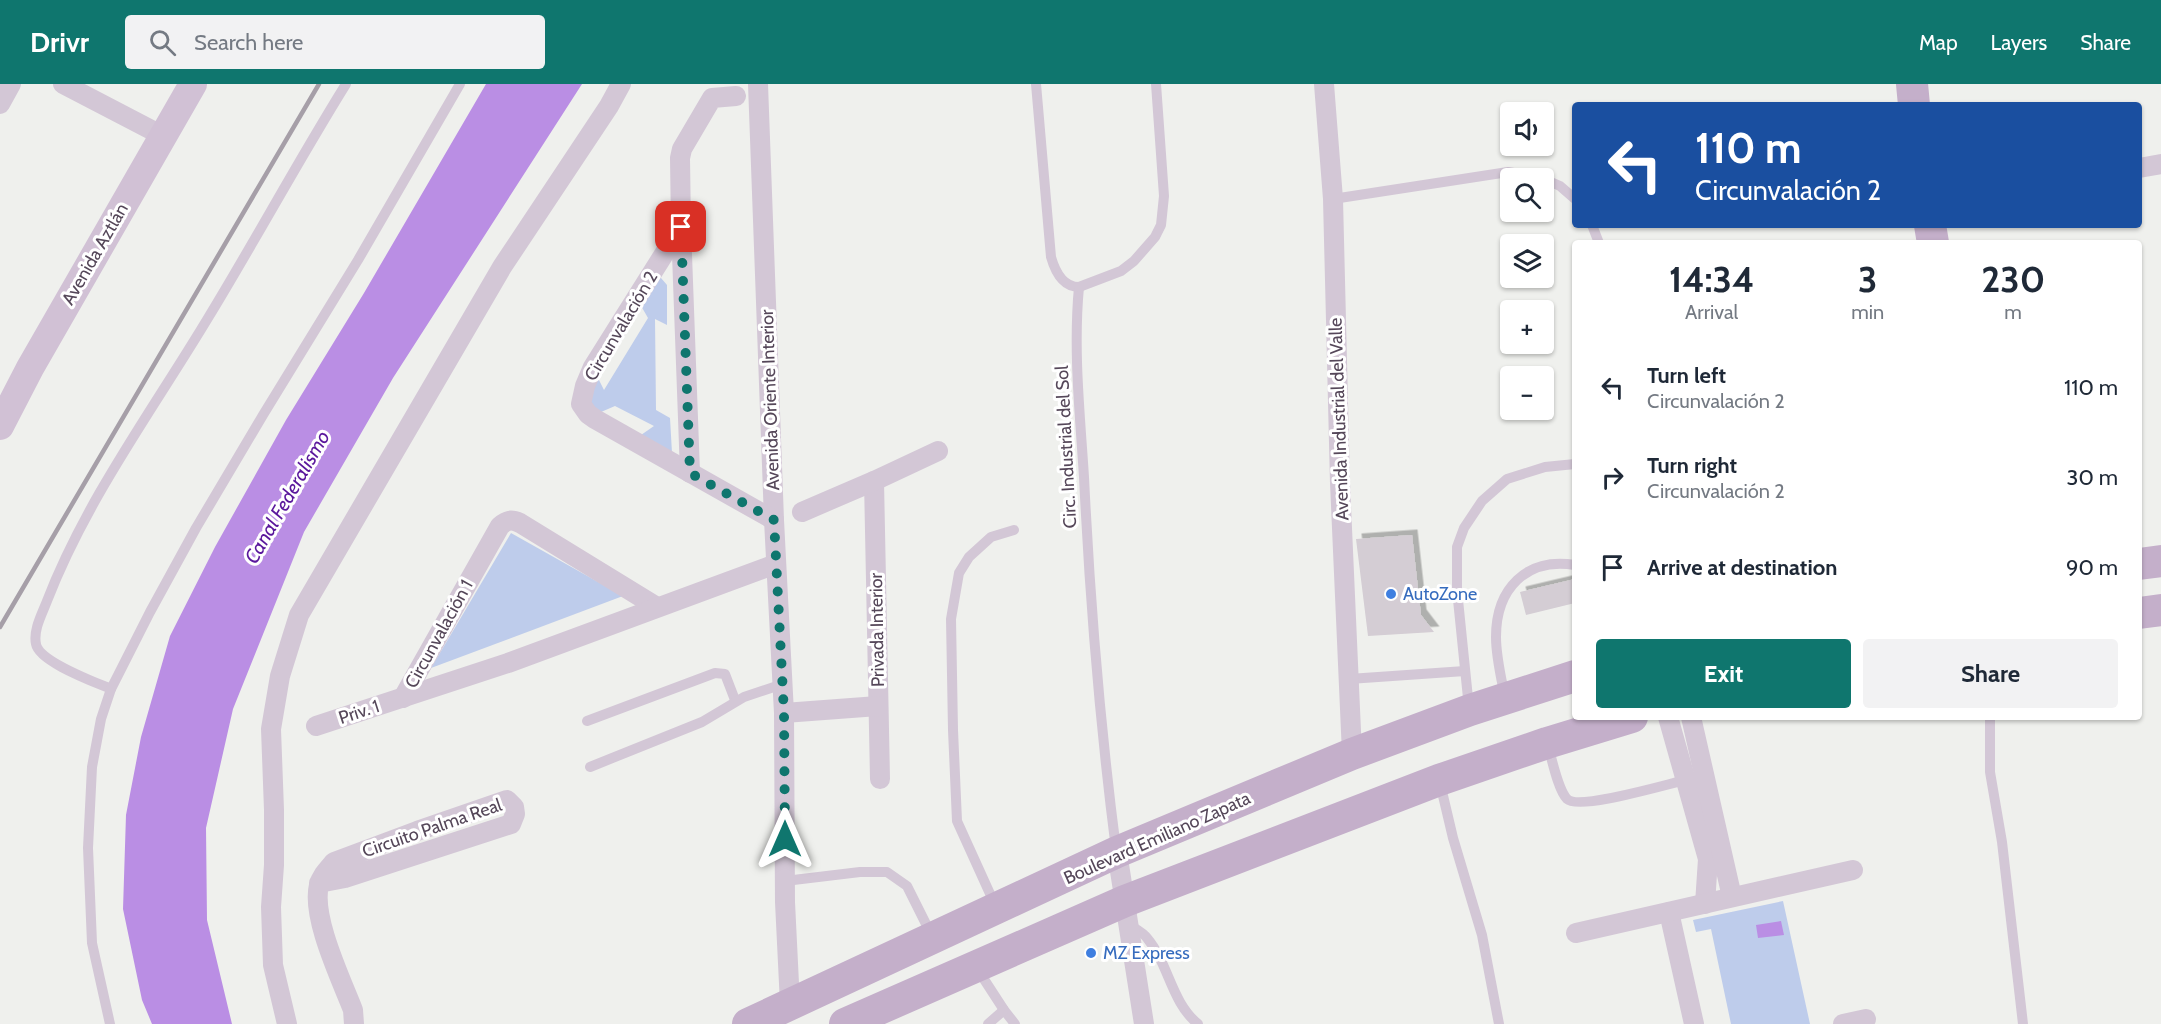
<!DOCTYPE html>
<meta charset="utf-8">
<style>
body{margin:0;font-family:Cabin,sans-serif;background:#f2f2f3;color:#1f2937;height:100vh;display:flex;flex-direction:column;font-size:22px;white-space:nowrap}
*{box-sizing:border-box;margin:0}
p{font-size:20px;color:#747a83}
.icon{flex:none;width:33px;height:33px;fill:none;stroke:currentColor;stroke-width:2;stroke-linecap:round;stroke-linejoin:round}
.map{position:relative;flex:1;overflow:hidden}
.drawer{position:absolute;left:1572px;top:156px;width:570px;height:480px;display:flex;flex-direction:column;background:#fff;border-radius:6px;box-shadow:0 2px 4px #0004}
.drawer>*{flex:none}
.hud{position:absolute;left:1572px;top:18px;width:570px;height:126px;border-radius:6px;box-shadow:0 2px 4px #0004;background:#1a4fa0;color:#fff;overflow:hidden}
.tools{position:absolute;left:1500px;top:18px;display:grid;gap:12px}
.tools a{display:grid;place-items:center;width:54px;height:54px;border-radius:6px;background:#fff;box-shadow:0 2px 4px #0004;font-size:30px}
.pin{position:absolute;display:grid;place-items:center;width:51px;height:51px;color:#fff;margin:-26px;border-radius:12px;box-shadow:0 3px 9px #0006}
.me{position:absolute;width:66px;margin:-33px;rotate:0deg;stroke-linejoin:round;filter:drop-shadow(0 0 4px #0008)}
.turn{display:flex;align-items:center;gap:21px;height:126px;padding:0 24px;font-size:27px}
.turn .icon{width:78px;height:78px;stroke-width:2.5}
.turn b{display:block;font-size:42px;line-height:51px}
.eta{display:flex;justify-content:space-evenly;align-items:center;height:102px;text-align:center}
.eta b{font-size:36px;font-weight:700;line-height:42px}
.cta{display:flex;gap:12px;margin-top:auto;padding:12px 24px}
.cta a{flex:1;height:69px;border-radius:6px;background:#0f766e;color:#fff;font-size:24px;font-weight:700;line-height:69px;text-align:center}
.cta a+a{background:#f2f2f3;color:#1f2937}
ul{padding:0;list-style:none}
li{display:flex;align-items:center;gap:18px;height:90px;padding:0 24px}
li div{flex:1}
li b{display:block;font-size:22px}
li em{font-style:normal}
header{display:flex;align-items:center;gap:36px;box-sizing:border-box;height:84px;padding:0 30px;background:#0f766e;color:#fff}
header strong{font-size:28px}
nav{display:flex;gap:33px;margin-inline-start:auto;font-size:21px}
.search{width:420px;height:54px;background:#f2f2f3;display:flex;align-items:center;gap:15px;box-sizing:border-box;padding:0 21px;border-radius:6px;color:#747a83;font-size:22px}
.map>svg:first-child{display:block}
.green{fill:#becceb}
.water{fill:#ba8ee4}
.building{fill:#d4cdd4;filter:url(#shadow)}
.lines{fill:none;stroke-linecap:round;stroke-linejoin:round}
.service{stroke:#d3c7d6;stroke-width:10}
.minor{stroke:#d3c7d6;stroke-width:20}
.secondary{stroke:#d1c1d5;stroke-width:28}
.primary{stroke:#c4afca;stroke-width:32}
.rail{stroke:#a69fa8;stroke-width:4.5}
.route{stroke:#0f766e;stroke-width:10;stroke-dasharray:0 18}
.shop-dot{fill:#3f7fe0;stroke:#fff;stroke-width:2}
.labels{text-anchor:middle;dominant-baseline:central;stroke-width:6;stroke-linejoin:round;paint-order:stroke}
.street-label{font-size:18px;fill:#554759;stroke:#fff}
.shop-label{font-size:18px;fill:#366cbe;stroke:#fff;text-anchor:start}
.water-label{font-size:20px;font-style:italic;fill:#5a179c;stroke:#fff}
</style>
<header>
<strong>Drivr</strong>
<div class="search"><svg class="icon" aria-label="search" viewBox="0 0 24 24"><circle cx="10" cy="10" r="6"/><path d="M15 15l6 6"/></svg>Search here</div>
<nav><a>Map</a><a>Layers</a><a>Share</a></nav>
</header>
<div class="map">
<svg width="2161" height="940" viewBox="0 0 2161 940">
<defs>
<filter id="shadow"><feDropShadow dx="5.5" dy="-5.5" stdDeviation="0" flood-color="#0004"/></filter>
</defs>
<rect width="100%" height="100%" fill="#eff0ed"/>
<g class="green">
<path d="M653,194H661L667,201V241L655,235L656,326L670,334L672,369L641,351L654,342L615,322L601,328L582,319L597,292L604,306L648,234L640,220Z"/>
<path d="M511,449L623,512L431,584Z"/>
<path d="M1783,817L1810,940H1731L1711,845L1696,848L1693,836Z"/>
</g>
<g class="water">
<path d="M486,0H582L393,294L304,448L233,625L206,744L207,836L232,940H152L142,916L123,825L126,731L141,653L170,552L215,463L286,336L364,209Z"/>
<path d="M1781,837L1784,851L1758,854L1756,841Z"/>
</g>
<g class="building">
<path d="M1412,451L1421,531L1434,548L1368,552L1356,455Z"/>
<path d="M1575,495V519L1526,531L1520,508Z"/>
</g>
<g class="lines">
<g class="service">
<path d="M1036,0L1051,173C1055,187 1063,203 1079,203"/>
<path d="M1544,95L1560,102L1575,115"/>
<path d="M1333,115L1508,88L1542,94"/>
<path d="M1592,141L1599,159"/>
<path d="M1079,203C1073,266 1080,330 1084,393C1090,518 1100,641 1116,765"/>
<path d="M1079,203L1121,187L1134,177L1155,153L1161,141L1164,112L1156,0"/>
<path d="M1349,595L1465,587"/>
<path d="M111,605C95,598 39,578 36,560C33,546 42,530 47,517C86,416 152,327 208,234C255,157 298,77 346,0"/>
<path d="M1505,613C1501,593 1496,573 1496,553C1496,505 1526,473 1575,481"/>
<path d="M1469,624L1457,506V463L1464,444L1482,417L1507,395L1545,383L1575,380"/>
<path d="M1990,633V688L2002,758L2023,940"/>
<path d="M587,637L715,589L725,590L735,616"/>
<path d="M1548,662C1552,675 1558,706 1567,715C1579,727 1670,699 1690,695"/>
<path d="M590,683L702,638L744,613L783,600"/>
<path d="M1440,699L1453,754L1482,851L1499,940"/>
<path d="M785,797L860,788H887L907,802L932,852"/>
<path d="M996,823L957,737L953,646L951,535L959,489L969,473L991,453L1014,446"/>
<path d="M1128,840C1134,844 1143,848 1147,854C1169,880 1171,918 1198,940"/>
<path d="M978,886L1004,926L1015,940"/>
<path d="M110,940L92,859L88,764L92,683L101,635L111,605L150,528L196,444L263,331L358,176L460,0"/>
<path d="M988,940L1004,926"/>
</g>
<g class="minor">
<path d="M63,0L163,52"/>
<path d="M758,0L774,436L784,629L785,818L790,920"/>
<path d="M1324,0L1333,115L1340,399L1352,670"/>
<path d="M0,20L11,0"/>
<path d="M2139,84L2161,80"/>
<path d="M681,143L593,283L585,302L581,320L588,330L595,335L774,436"/>
<path d="M690,389L681,143L680,74L682,65L712,14L736,12"/>
<path d="M874,397L880,695"/>
<path d="M802,428L874,397L938,367"/>
<path d="M403,614L500,442C507,436 511,435 520,439L657,523"/>
<path d="M784,629L878,622"/>
<path d="M1668,633L1708,775L1705,820"/>
<path d="M1691,633L1732,813"/>
<path d="M316,642L508,579L776,480"/>
<path d="M1117,768L1144,940"/>
<path d="M319,799L345,794L511,740L515,730L514,723L507,716L417,747L334,778C328,785 321,792 319,801C311,833 341,895 353,926L354,940"/>
<path d="M1669,828L1694,940"/>
<path d="M1576,849L1853,786"/>
<path d="M287,940L273,881L271,823L274,781V726L271,645L280,592L299,531L502,183L609,22L621,0"/>
<path d="M1843,940L1866,935"/>
</g>
<path class="secondary" d="M0,342L30,284L193,0"/>
<g class="primary">
<path d="M1912,0L1914,21"/>
<path d="M1930,141L1933,159"/>
<path d="M2139,480L2161,477"/>
<path d="M2139,529L2161,526"/>
<path d="M748,940L1117,768L1352,670L1470,626L1575,592"/>
<path d="M845,940L1125,817L1439,696L1547,659L1632,633"/>
</g>
<path class="rail" d="M0,543L319,0"/>
</g>
<g class="lines">
<path class="route" d="M681,143L690,389L774,436L784,629L785,755"/>
</g>
<g class="shop-dot">
<circle cx="1391" cy="510" r="6"/>
<circle cx="1091" cy="869" r="6"/>
</g>
<g class="labels">
<g class="street-label">
<text transform="translate(95 170) rotate(-60)">Avenida Aztlán</text>
<text transform="translate(621 242) rotate(-59)">Circunvalación 2</text>
<text transform="translate(770 316) rotate(-92)">Avenida Oriente Interior</text>
<text transform="translate(1339 335) rotate(-92)">Avenida Industrial del Valle</text>
<text transform="translate(1066 363) rotate(-93)">Circ. Industrial del Sol</text>
<text transform="translate(877 546) rotate(-91)">Privada Interior</text>
<text transform="translate(439 550) rotate(-61)">Circunvalación 1</text>
<text transform="translate(359 628) rotate(-18)">Priv. 1</text>
<text transform="translate(432 744) rotate(-19)">Circuito Palma Real</text>
<text transform="translate(1157 754) rotate(-24)">Boulevard Emiliano Zapata</text>
</g>
<g class="shop-label">
<text x="1403" y="510">AutoZone</text>
<text x="1103" y="869">MZ Express</text>
</g>
<g class="water-label">
<text transform="translate(287 413) rotate(-60)">Canal Federalismo</text>
</g>
</g>
</svg>
<div class="tools">
<a><svg class="icon" aria-label="sound" viewBox="0 0 24 24"><path d="M4 9h4l5-4v14l-5-4H4zM17 9q2 3 0 6"/></svg></a>
<a><svg class="icon" aria-label="search" viewBox="0 0 24 24"><circle cx="10" cy="10" r="6"/><path d="M15 15l6 6"/></svg></a>
<a><svg class="icon" aria-label="layers" viewBox="0 0 24 24"><path d="M12 4l9 5-9 5-9-5zM3 14l9 5 9-5"/></svg></a>
<a>+</a>
<a>−</a>
</div>
<div class="pin" style="left:681px;top:143px;background:#d93025"><svg class="icon" aria-label="arrive" viewBox="0 0 24 24"><path d="M6 21V4h12l-3 4 3 4H6"/></svg></div>
<svg class="me" style="left:785px;top:755px" viewBox="-20 -20 40 40"><path d="M0-17L14 15 0 8-14 15z" fill="#0f766e" stroke="#fff" stroke-width="4"/></svg>
<div class="hud">
<div class="turn"><svg class="icon" aria-label="left" viewBox="0 0 24 24"><path d="M17 20v-9H6M10 6l-5 5 5 5"/></svg><div><b>110 m</b>Circunvalación 2</div></div>
</div>
<section class="drawer">
<div class="eta">
<div><b>14:34</b><p>Arrival</p></div>
<div><b>3</b><p>min</p></div>
<div><b>230</b><p>m</p></div>
</div>
<ul>
<li><svg class="icon" aria-label="left" viewBox="0 0 24 24"><path d="M17 20v-9H6M10 6l-5 5 5 5"/></svg><div><b>Turn left</b><p>Circunvalación 2</p></div><em>110 m</em></li>
<li><svg class="icon" aria-label="right" viewBox="0 0 24 24"><path d="M7 20v-9h11M14 6l5 5-5 5"/></svg><div><b>Turn right</b><p>Circunvalación 2</p></div><em>30 m</em></li>
<li><svg class="icon" aria-label="arrive" viewBox="0 0 24 24"><path d="M6 21V4h12l-3 4 3 4H6"/></svg><div><b>Arrive at destination</b></div><em>90 m</em></li>
</ul>
<div class="cta"><a>Exit</a><a>Share</a></div>
</section>
</div>
